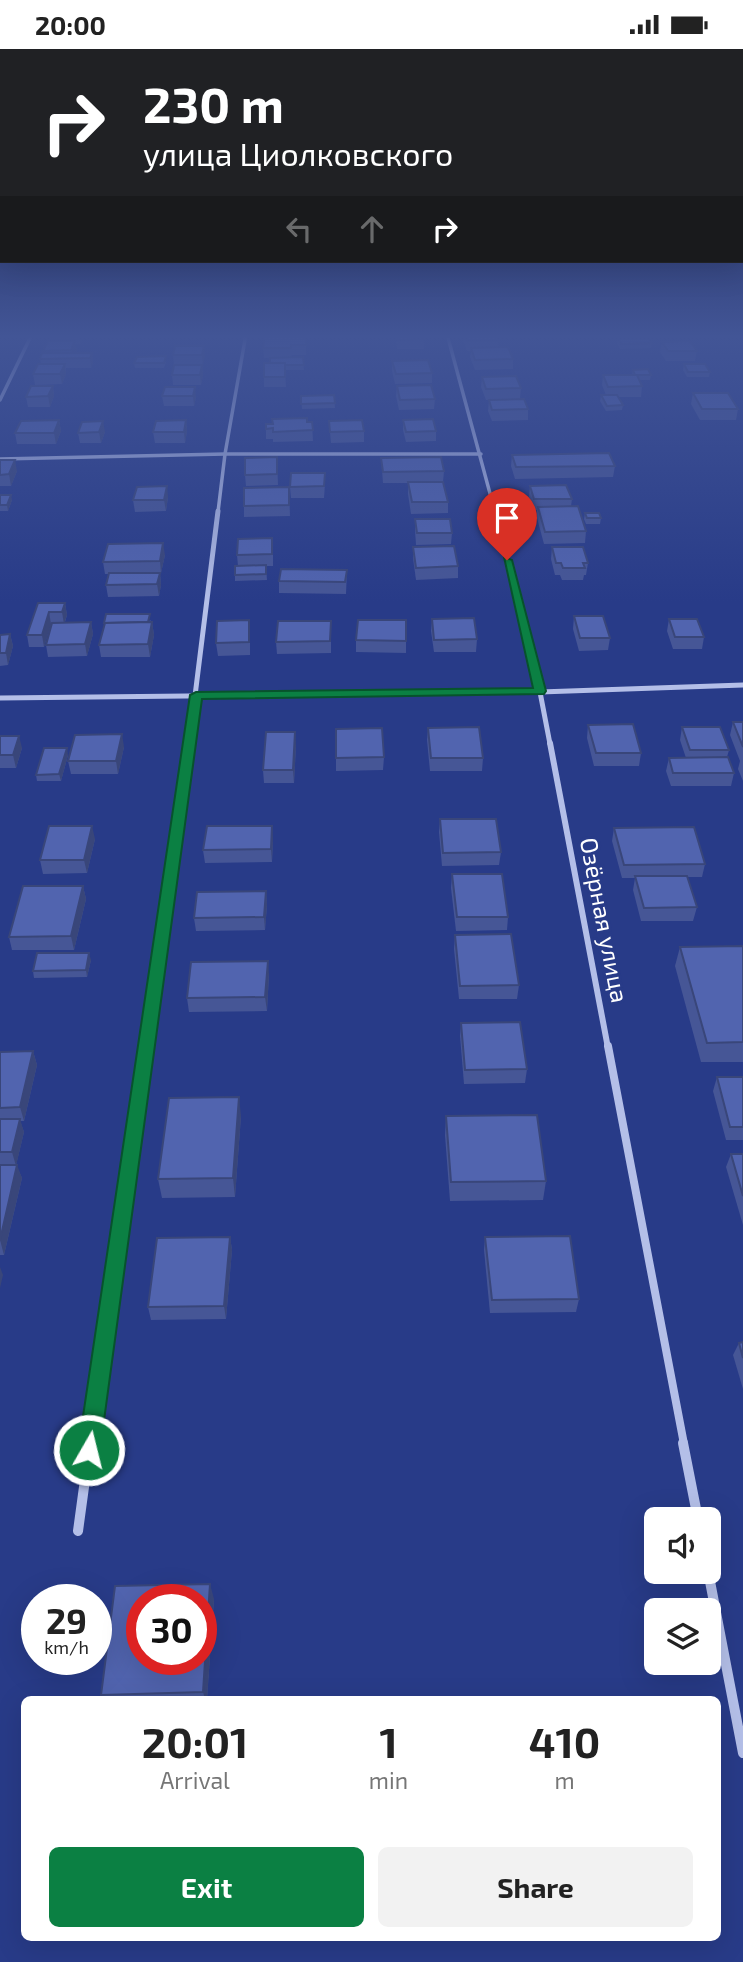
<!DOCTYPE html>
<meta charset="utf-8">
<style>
body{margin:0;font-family:"Exo 2",sans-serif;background:#f2f2f2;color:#222;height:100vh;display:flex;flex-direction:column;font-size:26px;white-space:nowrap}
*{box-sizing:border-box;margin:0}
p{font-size:23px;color:#767676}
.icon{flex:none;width:38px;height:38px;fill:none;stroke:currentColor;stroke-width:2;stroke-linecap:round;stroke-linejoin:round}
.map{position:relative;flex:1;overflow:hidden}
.side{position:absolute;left:21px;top:1647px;width:700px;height:245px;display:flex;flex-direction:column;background:#fff;border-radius:10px;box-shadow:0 7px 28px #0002}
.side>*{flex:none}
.hud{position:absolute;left:0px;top:0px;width:744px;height:214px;box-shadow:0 7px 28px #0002;background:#202124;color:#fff;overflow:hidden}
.tools{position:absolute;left:644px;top:1458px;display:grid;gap:14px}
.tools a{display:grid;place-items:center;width:77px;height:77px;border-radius:10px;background:#fff;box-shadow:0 7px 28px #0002;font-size:35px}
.speed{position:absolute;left:21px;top:1535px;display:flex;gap:14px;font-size:35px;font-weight:700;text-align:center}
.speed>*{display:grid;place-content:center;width:91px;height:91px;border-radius:50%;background:#fff;box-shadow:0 7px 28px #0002;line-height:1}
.speed small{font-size:18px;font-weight:400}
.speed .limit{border:10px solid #d22;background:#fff;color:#111}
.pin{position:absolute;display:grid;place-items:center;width:60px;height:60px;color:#fff;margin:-72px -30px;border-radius:50% 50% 50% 0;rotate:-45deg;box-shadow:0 0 7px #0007}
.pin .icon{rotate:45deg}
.me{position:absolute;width:77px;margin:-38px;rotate:8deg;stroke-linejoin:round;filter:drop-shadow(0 0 5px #0008)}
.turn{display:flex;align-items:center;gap:24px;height:147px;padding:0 28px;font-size:32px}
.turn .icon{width:91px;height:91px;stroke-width:2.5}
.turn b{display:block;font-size:49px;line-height:60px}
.lanes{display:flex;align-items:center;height:66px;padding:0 28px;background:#0003;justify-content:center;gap:35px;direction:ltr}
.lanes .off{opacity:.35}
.eta{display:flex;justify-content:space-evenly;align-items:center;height:119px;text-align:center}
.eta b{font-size:42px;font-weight:700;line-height:49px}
.cta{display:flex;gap:14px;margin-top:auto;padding:14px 28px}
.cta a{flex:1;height:80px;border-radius:10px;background:#0b8043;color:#fff;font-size:28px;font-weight:700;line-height:80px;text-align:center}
.cta a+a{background:#f2f2f2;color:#222}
.status{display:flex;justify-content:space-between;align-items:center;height:49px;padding:0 35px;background:#fff;direction:ltr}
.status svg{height:19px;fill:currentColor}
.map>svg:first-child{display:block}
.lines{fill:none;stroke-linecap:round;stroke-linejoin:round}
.street-far4{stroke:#b4bfe8;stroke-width:3.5}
.street-far3{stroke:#b4bfe8;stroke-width:5}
.street-far2{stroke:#b4bfe8;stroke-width:6}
.street-far1{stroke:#b4bfe8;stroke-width:8}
.street{stroke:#b4bfe8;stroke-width:10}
.wall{fill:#465696}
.shaded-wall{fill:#39467a}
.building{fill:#5164af;stroke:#39467a;stroke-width:2;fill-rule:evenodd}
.route{fill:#0b8043;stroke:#07532c;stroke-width:2}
.labels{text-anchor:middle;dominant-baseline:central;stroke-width:6;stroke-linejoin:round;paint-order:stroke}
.street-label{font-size:24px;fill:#fff;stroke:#283b88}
</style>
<div class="status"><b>20:00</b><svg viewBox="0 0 49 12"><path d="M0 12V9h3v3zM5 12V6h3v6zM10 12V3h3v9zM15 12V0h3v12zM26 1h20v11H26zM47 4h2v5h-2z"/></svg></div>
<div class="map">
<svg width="743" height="1913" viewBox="0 0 743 1913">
<rect width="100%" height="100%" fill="#283b88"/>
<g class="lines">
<g class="street-far4">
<path d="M447,285L495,463"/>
<path d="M0,351L32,285"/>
<path d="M0,410L225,405H481"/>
<path d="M218,463L225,405L246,285"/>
</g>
<g class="street-far3">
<path d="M495,462L540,643L550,695"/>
<path d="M0,649L540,643L743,636"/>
<path d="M189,695L218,462"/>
</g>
<g class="street-far2">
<path d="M550,694L608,999"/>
<path d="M146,999L189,694"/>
</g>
<g class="street-far1">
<path d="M608,997L684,1395"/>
<path d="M90,1395L146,997"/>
</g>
<g class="street">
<path d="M683,1394L698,1470"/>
<path d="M78,1482L90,1394"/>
<path d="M708,1522L743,1704"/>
</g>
</g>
<g class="wall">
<path d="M51,285H84L81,295H75L77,302L76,304H92L93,314L91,319H66V325L62,335L35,336L33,325L41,315L40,310L43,304V302L52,292Z"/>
<path d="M265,285H306V306H292L291,308H303L304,321H285L286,338H264V314H270V309H264L263,299Z"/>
<path d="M395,285H423L424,290V300H397Z"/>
<path d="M463,285H496L499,292L498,298L513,310V320L475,321L470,308L471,302H467L463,290Z"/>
<path d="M618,289L652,294L651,299L620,300L617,294Z"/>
<path d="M662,293L697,302L695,312H666L660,303Z"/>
<path d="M173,306L205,307L202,316L203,326L201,336H173L172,326L174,316Z"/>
<path d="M392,312L432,324V334L395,335L392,322Z"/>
<path d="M166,313L164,319H135L134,314Z"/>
<path d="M684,315L710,323L709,328H687L683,321Z"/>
<path d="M633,321L651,326L650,331H639L642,337L641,348H618L623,356L622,361L606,362L600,352L601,346H606L602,336L603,326H632Z"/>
<path d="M482,328L521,339L520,350L486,351L481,338Z"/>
<path d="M53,337L54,347L50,358H28L26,348Z"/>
<path d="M397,337L435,350L434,360L399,361L396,347Z"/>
<path d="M165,338L196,348L194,357H164L162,347Z"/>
<path d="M693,344L738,360L736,371H700L691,355Z"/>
<path d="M334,346L335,359L302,360L301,347Z"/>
<path d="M489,351L528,360V371L492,372L488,362Z"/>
<path d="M59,371L61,382L56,395H17L15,384Z"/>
<path d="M186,371L187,382L185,394H155L153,383Z"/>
<path d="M403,371L436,382V392L406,393L403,381Z"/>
<path d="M329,372L364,382V393L331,394Z"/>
<path d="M312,373L313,392L273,393V390H266V375Z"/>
<path d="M105,383L101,394H80L78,384Z"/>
<path d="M512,406L615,417L613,428L515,430L511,417Z"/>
<path d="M277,408L278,436L246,437L245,426Z"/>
<path d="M381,409L444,422L443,433L448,453V464L411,465L408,445V434H383Z"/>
<path d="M0,411L17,422L11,437H0Z"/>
<path d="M325,435L324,449H291L290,438Z"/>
<path d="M530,437L572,450L571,457L586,482L585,494L544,495L537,469V461L533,462L529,448Z"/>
<path d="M289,438L290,467L244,468V457Z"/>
<path d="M0,446L12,451L8,462H0Z"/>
<path d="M168,448L166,462L135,463L133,451Z"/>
<path d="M585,464L601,469L600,475H586L584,470Z"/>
<path d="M415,470L452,484L451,495L416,496L415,481Z"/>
<path d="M413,498L458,517V529L416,531L413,509Z"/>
<path d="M552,498L588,514L586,526H584L583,531H562L560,526H555L551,510Z"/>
<path d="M273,501V517H266L267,531L235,532V526L238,517L237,506Z"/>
<path d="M165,506L161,524H160L161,536L159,547L108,548L106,536L109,525H105L103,513Z"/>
<path d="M347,521L346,545L279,544V532Z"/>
<path d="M38,554H65L67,566L65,573H91L93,585L87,607L48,608L46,596L51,575L44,598H29L27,586Z"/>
<path d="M574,567L610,589L608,601L579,602L573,580Z"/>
<path d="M432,570L477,590L476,603H434L431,582Z"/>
<path d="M669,570L704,588L702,600H673L667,582Z"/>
<path d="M151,571L150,573H152L154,586L150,608H101L99,596Z"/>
<path d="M406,571V604L356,603V591Z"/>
<path d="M331,572V604L277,605L276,593Z"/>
<path d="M250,583V606L218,607L216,594Z"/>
<path d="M10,585L13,597L8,616L0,617V586Z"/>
<path d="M733,673H743V732L738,720L740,712L730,686Z"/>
<path d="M588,676L641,704L639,717H594L587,689Z"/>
<path d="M682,678L729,701L727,708L734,724L731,737H671L666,722L669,709H686L680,691Z"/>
<path d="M428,679L483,709L482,722H430L427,691Z"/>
<path d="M336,680L384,708L383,721L336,722Z"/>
<path d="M0,687L22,699L16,719H0Z"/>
<path d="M296,696L294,734H264L263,721Z"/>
<path d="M124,698L118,725H71L68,712Z"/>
<path d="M68,706L61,732H37L36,726Z"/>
<path d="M440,770L501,803L499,816L442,817L439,783Z"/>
<path d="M614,779L705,815L702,828H687L697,858L693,872H641L633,841L635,829H622L612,792Z"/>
<path d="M95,790L87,824L43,825L40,811Z"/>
<path d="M273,790L272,813L205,814L203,801Z"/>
<path d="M452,825L508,868L507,881L456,882L451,839Z"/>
<path d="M83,837L86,850L74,901H12L9,888Z"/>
<path d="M266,842L267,856L265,881L196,882L194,869Z"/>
<path d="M455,886L519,936L517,950H459L454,900Z"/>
<path d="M743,897V1013H701L675,917L680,898Z"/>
<path d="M91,911L87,928L34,929L33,922Z"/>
<path d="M269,925L267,962L189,963L187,949Z"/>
<path d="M461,974L527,1020L525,1034L464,1035L460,987Z"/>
<path d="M33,1002L37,1016L24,1072H20L24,1083L16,1116L22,1129L4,1206H0V1003Z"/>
<path d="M717,1028H743V1091H726L713,1042Z"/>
<path d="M241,1067L235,1148L162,1149L158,1130Z"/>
<path d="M446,1067L546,1132L543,1151L450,1152L445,1086Z"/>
<path d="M731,1105H743V1176L726,1118Z"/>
<path d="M230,1188L232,1201L226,1270L151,1271L148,1258Z"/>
<path d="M485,1188L579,1250L576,1263L490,1264L484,1201Z"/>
<path d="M743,1293V1340L733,1306L739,1294Z"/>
<path d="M214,1550L207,1650H103L101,1646Z"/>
</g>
<g class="shaded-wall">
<path d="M79,285L84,286L81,295Z"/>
<path d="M75,292L77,302L73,309H72L71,301Z"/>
<path d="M204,297L205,307L203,316L202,306Z"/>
<path d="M92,304L93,314L91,319L90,309Z"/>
<path d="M65,315L66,325L62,335L60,325Z"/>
<path d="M202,316L203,326L201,336L200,326Z"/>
<path d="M53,337L54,347L50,358L48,347Z"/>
<path d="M195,338L196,348L194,357L193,347Z"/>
<path d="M59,371L61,382L56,395L54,384Z"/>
<path d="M186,371L187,382L185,394L184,383Z"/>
<path d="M103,372L105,383L101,394L99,383Z"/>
<path d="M15,411L17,422L11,437L9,425Z"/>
<path d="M167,437L168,448L166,462L164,451Z"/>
<path d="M11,446L12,451L8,462L7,456Z"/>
<path d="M163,494L165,506L161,524L160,512Z"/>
<path d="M160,524L161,536L159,547L157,535Z"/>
<path d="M65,554L67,566L64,575L62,563Z"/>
<path d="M49,563L51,575L44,598L42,586Z"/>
<path d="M91,573L93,585L87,607L85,595Z"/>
<path d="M152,573L154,586L150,608L148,595Z"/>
<path d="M10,585L13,597L8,616L6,604Z"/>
<path d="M295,683L296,696L294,734L293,721Z"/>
<path d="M122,685L124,698L118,725L116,712Z"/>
<path d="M19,687L22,699L16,719L13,706Z"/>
<path d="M67,699L68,706L61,732L59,725Z"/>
<path d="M92,777L95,790L87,824L84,811Z"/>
<path d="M272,777L273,790L272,813L271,800Z"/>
<path d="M83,837L86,850L74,901L71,887Z"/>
<path d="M266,842L267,856L265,881L264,868Z"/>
<path d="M89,904L91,911L87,928L86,921Z"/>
<path d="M268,912L269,925L267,962L265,948Z"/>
<path d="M33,1002L37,1016L24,1072L20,1058Z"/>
<path d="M239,1048L241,1067L235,1148L233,1129Z"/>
<path d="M20,1070L24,1083L16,1117L12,1103Z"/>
<path d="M17,1116L22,1129L4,1206L0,1191Z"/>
<path d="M230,1188L232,1201L226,1270L224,1257Z"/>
<path d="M0,1218L3,1226L0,1239Z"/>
<path d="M210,1535L214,1550L207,1650H205L203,1643Z"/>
</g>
<g class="building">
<path d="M265,285L306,286V296H291V299H263Z"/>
<path d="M396,285H423L424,290L397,291Z"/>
<path d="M465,285H496L499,292H467Z"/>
<path d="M618,289H648L652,294L621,295Z"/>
<path d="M48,292H75L71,301L43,302Z"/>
<path d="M690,292L697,302H668L662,293Z"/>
<path d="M175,297H204L202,306H173Z"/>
<path d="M508,298L513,310L475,311L471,299Z"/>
<path d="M42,304H92L90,309L40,310Z"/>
<path d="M166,307L164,314H134L137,308Z"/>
<path d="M303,308L304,316H285V314H270V309Z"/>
<path d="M428,311L432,324L396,325L392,312Z"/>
<rect x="264" y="314" width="21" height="14"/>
<path d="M38,315H65L60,325H33Z"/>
<path d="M684,315H705L710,323H688Z"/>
<path d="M174,316H202L200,326H172Z"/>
<path d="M648,320L651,326H635L633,321Z"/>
<path d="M603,326H637L642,337L608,338Z"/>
<path d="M516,327L521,339L486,340L482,328Z"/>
<path d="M431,336L435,350L400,351L397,337Z"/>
<path d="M31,337H53L48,347L26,348Z"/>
<path d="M165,338H195L193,347H162Z"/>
<path d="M693,344H728L738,360H702Z"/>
<path d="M334,346L335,354L301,355V347Z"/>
<path d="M601,346H617L623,356L607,357Z"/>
<path d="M524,350L528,360L492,361L489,351Z"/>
<path d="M307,369V373H312L313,381L273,383V379L266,380V375H273L272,370Z"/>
<path d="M433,370L436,382L406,383L403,371Z"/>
<path d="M59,371L54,384H15L21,372Z"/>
<path d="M186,371L184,383H153L156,372Z"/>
<path d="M362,371L364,382L330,383L329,372Z"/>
<path d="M103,372L99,383L78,384L82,373Z"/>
<path d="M609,404L615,417L516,418L512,406Z"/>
<path d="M277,408V425L245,426V409Z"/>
<path d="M441,408L444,422L383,423L381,409Z"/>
<path d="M0,411H15L9,425L0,426Z"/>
<path d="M291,424H325L324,437L290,438Z"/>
<path d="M408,433H443L448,453H412Z"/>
<path d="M566,436L572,450H534L530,437Z"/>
<path d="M167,437L164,451H133L137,438Z"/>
<path d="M289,438V456L244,457V439Z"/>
<path d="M0,446H11L7,456H0Z"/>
<path d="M578,457L586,482L545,483L538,458Z"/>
<path d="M585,464H599L601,469H587Z"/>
<path d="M415,470H450L452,484H417Z"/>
<path d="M272,489V505L237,506L238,490Z"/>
<path d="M163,494L160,512L103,513L108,495Z"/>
<path d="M454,497L458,517L416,519L413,498Z"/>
<path d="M552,498H583L588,514H583L585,519H563L561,514H556Z"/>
<path d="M266,516V525L235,526V517Z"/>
<path d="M281,520L347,521L345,533L279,532Z"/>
<path d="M109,524H160L157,535L106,536Z"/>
<path d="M38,554H65L62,563H49L42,586H27Z"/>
<path d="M106,565H150L148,573L104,574Z"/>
<path d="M574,567H603L610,589H580Z"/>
<path d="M474,569L477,590L434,591L432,570Z"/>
<path d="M669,570H697L704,588H675Z"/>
<path d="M249,571V593L216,594L217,572Z"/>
<path d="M358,571H406V592L356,591Z"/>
<path d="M278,572H331L330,592L276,593Z"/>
<path d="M91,573L85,595L46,596L52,574Z"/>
<path d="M152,573L148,595L99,596L105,574Z"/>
<path d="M10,585L6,604H0V586Z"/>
<path d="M733,673H743V698Z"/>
<path d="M633,675L641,704H596L588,676Z"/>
<path d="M479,678L483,709H431L428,679Z"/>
<path d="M682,678H720L729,701H690Z"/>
<path d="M382,679L384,708L336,709V680Z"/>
<path d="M266,683H295L293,721H263Z"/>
<path d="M122,685L116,712H68L75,686Z"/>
<path d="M0,687H19L13,706H0Z"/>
<path d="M44,699H67L59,725L36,726Z"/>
<path d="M728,708L734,724H673L669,709Z"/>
<path d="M440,770H496L501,803L443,804Z"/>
<path d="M49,777H92L84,811H40Z"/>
<path d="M207,777H272L271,800L203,801Z"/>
<path d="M694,778L705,815L624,816L614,779Z"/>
<path d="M452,825H502L508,868H457Z"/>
<path d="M635,827H687L697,858L644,859Z"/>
<path d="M23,837H83L71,887L9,888Z"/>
<path d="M266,842L264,868L194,869L197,843Z"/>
<path d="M511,885L519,936L460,937L455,886Z"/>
<path d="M743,897V993L707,994L680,898Z"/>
<path d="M37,904H89L86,921L33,922Z"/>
<path d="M268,912L265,948L187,949L191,913Z"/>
<path d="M520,973L527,1020L465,1021L461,974Z"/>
<path d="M33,1002L20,1058L0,1059V1003Z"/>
<path d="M717,1028H743V1078H730Z"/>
<path d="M239,1048L233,1129L158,1130L169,1049Z"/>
<path d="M537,1066L546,1132L451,1133L446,1067Z"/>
<path d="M0,1070H20L12,1103H0Z"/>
<path d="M731,1105H743V1147Z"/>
<path d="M0,1116H17L0,1191Z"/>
<path d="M570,1187L579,1250L492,1251L485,1188Z"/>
<path d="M230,1188L224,1257L148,1258L157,1189Z"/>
<path d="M743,1293V1309L739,1294Z"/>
<path d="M210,1535L203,1643L101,1646L115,1537ZM142,1550H201V1610H142Z"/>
</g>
<linearGradient id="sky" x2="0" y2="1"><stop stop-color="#16204b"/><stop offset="0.52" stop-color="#425596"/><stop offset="1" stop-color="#425596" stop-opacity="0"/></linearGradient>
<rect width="743" height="553" fill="url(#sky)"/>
<path class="route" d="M504,508L512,511L546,642L544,645L202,650L100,1401L97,1408L89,1411L82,1408L78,1401L190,646L196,643L533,639Z"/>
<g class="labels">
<g class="street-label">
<text transform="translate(605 871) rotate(79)">Озёрная улица</text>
</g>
</g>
</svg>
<div class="tools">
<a><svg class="icon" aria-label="sound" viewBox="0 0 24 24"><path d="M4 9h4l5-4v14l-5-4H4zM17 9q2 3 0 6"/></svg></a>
<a><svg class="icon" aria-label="layers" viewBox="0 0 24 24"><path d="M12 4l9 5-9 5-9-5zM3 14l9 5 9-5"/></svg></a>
</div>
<div class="speed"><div>29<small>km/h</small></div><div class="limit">30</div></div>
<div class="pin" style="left:507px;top:511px;background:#d93025"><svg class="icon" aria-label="arrive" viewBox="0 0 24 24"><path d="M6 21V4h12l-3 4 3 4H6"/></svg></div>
<svg class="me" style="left:89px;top:1401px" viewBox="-20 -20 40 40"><circle r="17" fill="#0b8043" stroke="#fff" stroke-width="3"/><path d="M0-11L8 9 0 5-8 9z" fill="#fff"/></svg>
<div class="hud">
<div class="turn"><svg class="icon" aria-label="right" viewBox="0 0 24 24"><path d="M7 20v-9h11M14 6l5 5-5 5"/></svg><div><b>230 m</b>улица Циолковского</div></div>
<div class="lanes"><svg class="icon off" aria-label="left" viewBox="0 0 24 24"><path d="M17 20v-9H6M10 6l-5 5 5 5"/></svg><svg class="icon off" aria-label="ahead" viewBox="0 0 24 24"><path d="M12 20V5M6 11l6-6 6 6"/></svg><svg class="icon" aria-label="right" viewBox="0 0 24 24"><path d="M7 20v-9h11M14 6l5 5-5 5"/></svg></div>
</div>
<section class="side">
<div class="eta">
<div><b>20:01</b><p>Arrival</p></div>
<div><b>1</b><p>min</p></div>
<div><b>410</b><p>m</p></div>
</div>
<div class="cta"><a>Exit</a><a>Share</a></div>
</section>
</div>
